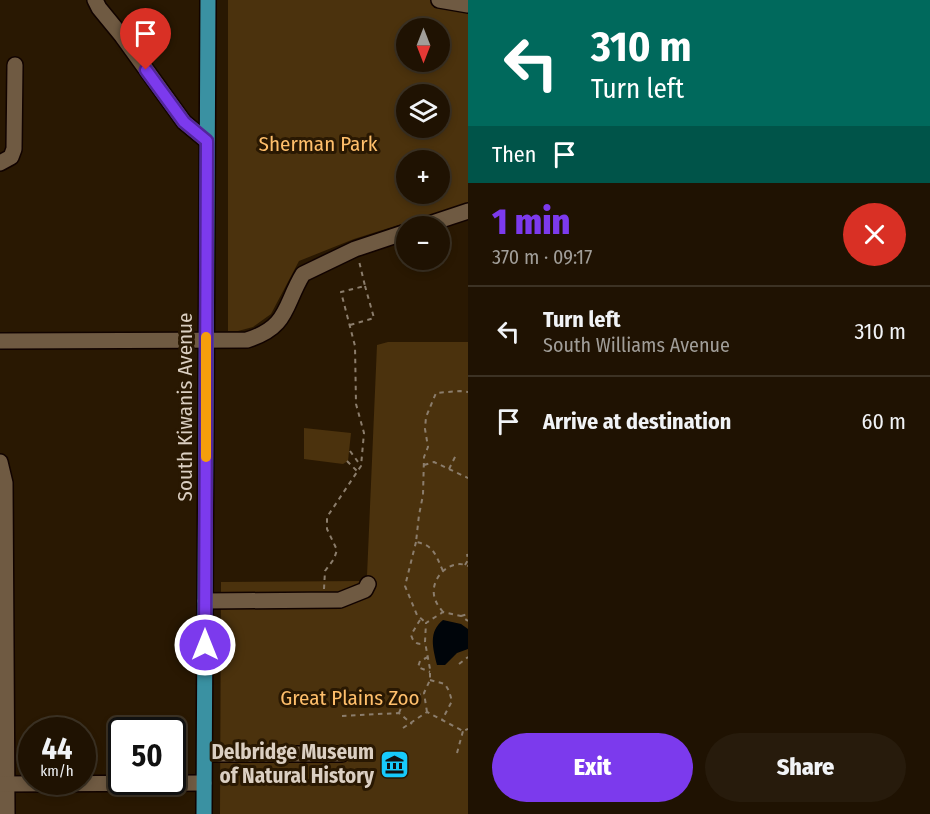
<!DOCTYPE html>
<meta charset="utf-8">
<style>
body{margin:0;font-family:"Fira Sans Condensed",sans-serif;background:#271b0c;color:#f1f3f6;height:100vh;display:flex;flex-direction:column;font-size:22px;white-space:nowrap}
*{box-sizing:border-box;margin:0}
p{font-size:20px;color:#a19e99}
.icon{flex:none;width:33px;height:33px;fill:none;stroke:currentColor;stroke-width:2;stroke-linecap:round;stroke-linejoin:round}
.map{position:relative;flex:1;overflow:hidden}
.sheet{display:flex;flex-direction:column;background:#1f1202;width:462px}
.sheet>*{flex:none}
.guide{background:#00695c;color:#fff;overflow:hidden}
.needle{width:39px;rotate:180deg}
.buttons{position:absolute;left:396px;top:18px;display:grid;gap:12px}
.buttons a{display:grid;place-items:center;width:54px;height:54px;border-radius:50%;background:#1f1202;box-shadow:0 3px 9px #0003,0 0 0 2px #3c3224;font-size:30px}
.speed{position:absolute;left:18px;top:717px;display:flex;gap:12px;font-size:30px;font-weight:700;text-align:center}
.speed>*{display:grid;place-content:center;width:78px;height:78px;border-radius:50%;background:#1f1202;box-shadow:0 3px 9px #0003,0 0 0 2px #3c3224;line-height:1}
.speed small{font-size:15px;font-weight:400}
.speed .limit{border:3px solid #111;border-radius:9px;background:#fff;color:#111}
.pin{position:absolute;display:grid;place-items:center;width:51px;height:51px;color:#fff;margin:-62px -26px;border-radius:50% 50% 50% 0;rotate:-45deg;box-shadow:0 0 6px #0007}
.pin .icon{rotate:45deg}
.me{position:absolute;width:66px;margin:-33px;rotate:0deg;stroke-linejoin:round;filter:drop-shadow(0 0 4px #0008)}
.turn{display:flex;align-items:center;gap:21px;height:126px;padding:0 24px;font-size:27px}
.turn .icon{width:78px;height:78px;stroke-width:2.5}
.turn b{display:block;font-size:42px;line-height:51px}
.then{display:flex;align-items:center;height:57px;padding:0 24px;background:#0003;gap:12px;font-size:22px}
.round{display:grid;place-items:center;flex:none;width:63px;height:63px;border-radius:32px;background:#271b0c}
.headline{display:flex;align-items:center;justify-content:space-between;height:102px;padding:0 24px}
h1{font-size:36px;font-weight:800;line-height:45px;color:#7c3aed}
.primary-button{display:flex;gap:12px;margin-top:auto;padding:12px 24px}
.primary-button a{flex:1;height:69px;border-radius:36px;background:#7c3aed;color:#fff;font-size:24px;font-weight:800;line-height:69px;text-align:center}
.primary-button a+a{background:#271b0c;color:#f1f3f6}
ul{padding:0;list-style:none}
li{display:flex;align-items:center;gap:18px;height:90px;padding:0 24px;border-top:2px solid #3c3224}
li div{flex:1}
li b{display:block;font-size:22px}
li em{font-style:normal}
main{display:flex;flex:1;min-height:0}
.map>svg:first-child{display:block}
.green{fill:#4b320d;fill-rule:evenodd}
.water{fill:#00050a}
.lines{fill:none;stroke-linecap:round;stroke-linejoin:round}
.minor-casing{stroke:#110300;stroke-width:18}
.major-casing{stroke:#110300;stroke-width:18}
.path{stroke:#8b7d6c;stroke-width:2;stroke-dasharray:4.5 4.5;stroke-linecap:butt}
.minor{stroke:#6f5a42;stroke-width:15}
.major{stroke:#3a91a2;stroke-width:15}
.route-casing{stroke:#51269a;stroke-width:15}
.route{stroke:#7c3aed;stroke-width:10}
.slow{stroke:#f59e0b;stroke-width:10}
.labels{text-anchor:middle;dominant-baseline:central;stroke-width:6;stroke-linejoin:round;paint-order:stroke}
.park-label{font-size:21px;fill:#ffbf6b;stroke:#291802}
.street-label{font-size:21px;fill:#dbcfc2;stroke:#291802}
.poi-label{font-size:21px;font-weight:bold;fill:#dbcfc2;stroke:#291802;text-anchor:end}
</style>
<main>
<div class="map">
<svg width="468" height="814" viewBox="0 0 468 814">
<rect width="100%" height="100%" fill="#291802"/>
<g class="green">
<path d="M228,0H468V203L354,239L299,261L271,314L253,327L238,331H228ZM406,28H440V62H406ZM406,94H440V128H406ZM406,160H440V194H406Z"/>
<path d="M388,342H468V814H220L221,582L365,581L367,576L377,345Z"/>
<path d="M304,428L351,433L348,461L343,464L304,459Z"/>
</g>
<path class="water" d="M443,620L461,624L468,629V649L457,653L445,665H437C433,648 428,632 443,620Z"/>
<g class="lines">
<defs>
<g id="minor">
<path d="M95,0L99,8L122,36L184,122L207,141"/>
<path d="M439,0L468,5"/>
<path d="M0,163L11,157L14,149L15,65"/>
<path d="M423,226L468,211"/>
<path d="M0,341L247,340C289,327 284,305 303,274L355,249L406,232"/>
<path d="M0,462L5,483L7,814"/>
<path d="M205,601L340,600L365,590L368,584"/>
<path d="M205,754H342"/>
<path d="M0,784L204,783"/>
</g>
<path id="major" d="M204,814L208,0"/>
</defs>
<use href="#minor" class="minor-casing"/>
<use href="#major" class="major-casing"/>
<g class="path">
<path d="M350,325L374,318L365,286"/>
<path d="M350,451L361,466"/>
<path d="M347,461L357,471"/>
<path d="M424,465L434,462L468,478"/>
<path d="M449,469L457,453"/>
<path d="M416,542L405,586L417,615L426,623"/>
<path d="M465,565L468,560L467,554"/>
<path d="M443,571C436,556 434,545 416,542L419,515L423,495L424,457L428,447L425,429L426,417L436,393L460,391L468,392"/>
<path d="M324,589L325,571L334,559L337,550L327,529V517L361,466L364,433L356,404L355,346L341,292L365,286L359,261"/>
<path d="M443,612C439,607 435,602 434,595C431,577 451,558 468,566"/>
<path d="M461,616L468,614"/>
<path d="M420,620L411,635C414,644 417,644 425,644"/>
<path d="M428,657L420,661L418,667L430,672"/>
<path d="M459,664L468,657"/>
<path d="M430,680L445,684L449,691L452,701L442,720"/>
<path d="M427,712L424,693L430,680V669L425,642L426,623L443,612L461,616L468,621"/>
<path d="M399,713L404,700L424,693"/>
<path d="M342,716L399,713L412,724"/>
<path d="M403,728L427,712L463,731L468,729"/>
<path d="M457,753L463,731"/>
</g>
<use href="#minor" class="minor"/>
<use href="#major" class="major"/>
</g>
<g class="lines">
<defs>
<path id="route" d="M146,70L184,122L207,141L205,645"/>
</defs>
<use href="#route" class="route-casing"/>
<use href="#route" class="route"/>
<path class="slow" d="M206,457V337"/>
</g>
<defs>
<symbol id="museum-square" viewBox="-11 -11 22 22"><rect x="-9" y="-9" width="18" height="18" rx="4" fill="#17cafb" stroke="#291802"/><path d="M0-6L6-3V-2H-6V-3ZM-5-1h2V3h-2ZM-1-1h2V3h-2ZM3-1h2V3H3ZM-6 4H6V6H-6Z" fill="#111"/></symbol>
</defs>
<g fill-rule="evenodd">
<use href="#museum-square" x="378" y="748" width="33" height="33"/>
</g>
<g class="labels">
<g class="park-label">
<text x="318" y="144">Sherman Park</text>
<text x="350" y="698">Great Plains Zoo</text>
</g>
<g class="street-label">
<text transform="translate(185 407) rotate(-90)">South Kiwanis Avenue</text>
</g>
<g class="poi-label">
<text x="374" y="752">Delbridge Museum<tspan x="374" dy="24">of Natural History</tspan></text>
</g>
</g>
</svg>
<div class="buttons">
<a><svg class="needle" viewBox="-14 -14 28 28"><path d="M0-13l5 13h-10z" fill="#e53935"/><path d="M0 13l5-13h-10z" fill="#a19e99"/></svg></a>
<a><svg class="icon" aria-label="layers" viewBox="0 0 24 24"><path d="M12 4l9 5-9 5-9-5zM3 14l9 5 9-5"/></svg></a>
<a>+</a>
<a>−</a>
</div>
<div class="speed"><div>44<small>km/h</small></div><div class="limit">50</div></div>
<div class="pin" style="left:146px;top:70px;background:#d93025"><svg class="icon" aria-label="arrive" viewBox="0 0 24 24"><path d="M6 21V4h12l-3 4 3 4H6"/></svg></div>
<svg class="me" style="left:205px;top:645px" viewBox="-20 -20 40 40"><circle r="17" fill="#7c3aed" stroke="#fff" stroke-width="3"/><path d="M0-11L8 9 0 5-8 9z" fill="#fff"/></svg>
</div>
<section class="sheet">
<div class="guide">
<div class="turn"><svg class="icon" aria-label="left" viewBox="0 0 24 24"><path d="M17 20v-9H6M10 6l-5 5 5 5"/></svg><div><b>310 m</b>Turn left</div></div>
<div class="then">Then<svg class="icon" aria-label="arrive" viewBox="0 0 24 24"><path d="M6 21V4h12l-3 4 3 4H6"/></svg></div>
</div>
<div class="headline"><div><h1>1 min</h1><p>370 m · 09:17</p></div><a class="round" style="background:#d93025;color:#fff"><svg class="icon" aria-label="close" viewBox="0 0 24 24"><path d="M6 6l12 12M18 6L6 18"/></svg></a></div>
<ul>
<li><svg class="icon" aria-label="left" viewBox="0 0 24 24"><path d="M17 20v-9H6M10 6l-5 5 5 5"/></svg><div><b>Turn left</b><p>South Williams Avenue</p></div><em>310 m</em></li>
<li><svg class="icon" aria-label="arrive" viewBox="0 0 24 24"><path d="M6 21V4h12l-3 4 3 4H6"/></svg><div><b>Arrive at destination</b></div><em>60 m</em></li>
</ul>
<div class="primary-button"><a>Exit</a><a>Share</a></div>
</section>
</main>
